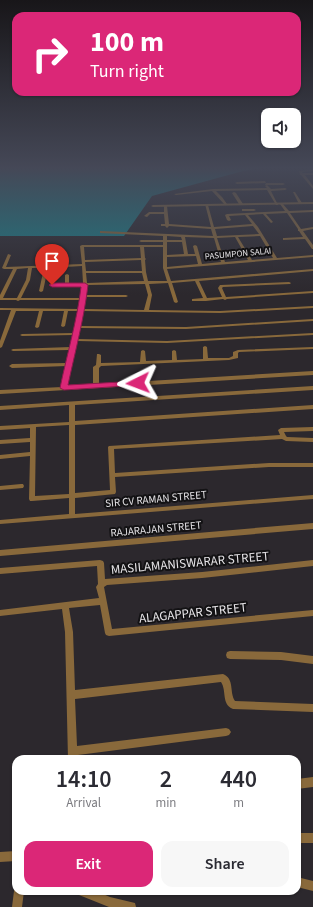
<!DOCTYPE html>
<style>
body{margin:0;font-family:"Source Sans 3",sans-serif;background:#f7f7f7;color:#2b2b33;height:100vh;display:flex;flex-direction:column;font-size:15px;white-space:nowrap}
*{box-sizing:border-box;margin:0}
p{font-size:13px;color:#7c7c81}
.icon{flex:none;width:22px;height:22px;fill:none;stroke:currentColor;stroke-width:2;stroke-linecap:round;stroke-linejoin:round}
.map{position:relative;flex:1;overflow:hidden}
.details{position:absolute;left:12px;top:755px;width:289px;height:140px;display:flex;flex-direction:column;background:#fff;border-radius:12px;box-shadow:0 1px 3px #0004}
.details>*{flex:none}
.hud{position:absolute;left:12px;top:12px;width:289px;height:84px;border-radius:12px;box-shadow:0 1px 3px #0004;background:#db2777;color:#fff;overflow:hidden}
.buttons{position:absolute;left:261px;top:108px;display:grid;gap:8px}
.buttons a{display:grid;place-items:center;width:40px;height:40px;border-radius:8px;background:#fff;box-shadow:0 1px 3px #0004;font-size:20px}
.pin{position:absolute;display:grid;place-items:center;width:34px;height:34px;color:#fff;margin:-41px -17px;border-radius:50% 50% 50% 0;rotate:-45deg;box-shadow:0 0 4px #0007}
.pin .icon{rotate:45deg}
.me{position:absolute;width:44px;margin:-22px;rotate:267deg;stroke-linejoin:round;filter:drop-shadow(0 0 3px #0008)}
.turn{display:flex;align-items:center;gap:14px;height:84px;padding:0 12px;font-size:18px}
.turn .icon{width:52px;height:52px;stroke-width:2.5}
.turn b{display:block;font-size:28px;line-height:34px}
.eta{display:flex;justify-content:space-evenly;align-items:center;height:68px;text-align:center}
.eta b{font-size:24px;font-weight:600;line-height:28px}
.action{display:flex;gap:8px;margin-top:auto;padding:8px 12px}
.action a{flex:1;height:46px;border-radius:12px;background:#db2777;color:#fff;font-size:16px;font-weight:600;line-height:46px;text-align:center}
.action a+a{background:#f7f7f7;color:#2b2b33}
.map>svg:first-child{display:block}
.water{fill:#1a7d86}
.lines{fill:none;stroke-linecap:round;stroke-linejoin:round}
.minor{fill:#89693b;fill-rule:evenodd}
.tertiary{fill:#89693b;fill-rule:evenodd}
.route{fill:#db2777;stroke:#8e194d}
.labels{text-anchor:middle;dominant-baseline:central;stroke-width:4;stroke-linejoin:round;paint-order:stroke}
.far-street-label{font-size:9px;fill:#e6e4e7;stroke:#131214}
.street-label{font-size:11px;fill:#e6e4e7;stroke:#131214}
.near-street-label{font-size:13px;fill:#e6e4e7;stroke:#131214}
</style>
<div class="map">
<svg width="313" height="907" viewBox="0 0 313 907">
<rect width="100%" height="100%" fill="#2c282d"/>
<path class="water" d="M0,168H262L243,171L152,196L124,236H0Z"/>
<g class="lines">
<g class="minor">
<path d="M313,169V171L302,172L303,173H313V175H305L313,186V189L301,175H300L299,171Z"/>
<path d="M265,181L266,183L237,184L235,183L237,182Z"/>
<path d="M266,183H283L285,184L283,185H265Z"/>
<path d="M267,185L271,189L285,188L287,189L285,190L271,191L278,205H276L267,190L216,191L222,197L227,204L225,205L212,191L176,195L174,194L213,189L267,188L265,186Z"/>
<path d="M234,192L236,193L243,204L242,205L239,204L232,193Z"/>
<path d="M293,192H295L302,203L301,204H299Z"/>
<path d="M282,203L289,211L313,210V212L290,213L301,229L313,227V229L303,231L313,245V249H312L305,239L283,240V238H284L303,237L299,231H298V229L287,213L266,214L273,222L271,223L263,214L248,215L258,227L277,258L313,255V257L167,269L171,281L313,269V271L199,281L207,298L222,297L218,288L220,285H221L289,282L291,283L290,284L223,287L222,288L226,297L313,291V293L227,299L225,300L223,299L206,301H192V299L203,298L195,281L172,283L178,302L176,303L174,302L168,283L149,284L152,295L149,310L220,311L313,306V308L220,313L83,311L80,326L186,327L313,319V321L186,329L80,328L77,339L167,341L313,333V335L167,343L77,341L67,386L93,385V367L96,365L97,354H99L101,355V363L140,362L141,351L143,350L145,351L146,361L172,360V351L174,350L176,351L177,360L203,359V347L205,346L207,347L208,358H229L233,356V352L238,350L313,347V349L239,352L238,353V358L229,360L101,366L99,368V384L313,371V375L0,394V390L62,387L67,366L12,368L9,366L12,364L67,363L70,350L13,351L11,350L13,349L71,347L72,340L73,335L22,336L20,335L22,334L74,333L79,311H68L65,326L63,327L61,326L64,311H43L39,327L37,328L35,327L39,311H16L2,347L0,348V341L11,310H0V308L80,309L82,300H20L18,301L16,300H0V295L13,269H4L2,268L8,254L11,255L6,267L82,264L80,246L82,245H163V242H141L139,241L141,240H163V236L100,233V231H101L213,236L211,229L169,226L167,228L165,226H161V224H165L164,214H150L147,217L144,216L149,212H164V205L167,206L169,224L211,227L205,204L208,205L214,227L252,224L245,215L229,216L231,220L229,221L227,220L225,215L227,214L285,211L280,204ZM253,226L259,234L217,236L215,229ZM167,236L181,237L182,240H167ZM260,236L273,258L252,260L238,237ZM185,237L214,238L221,262L202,264L197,246L195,245L193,246L195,254H188ZM235,237L248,260L225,262L217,238ZM167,242H182L184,254L167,255ZM84,247H140L141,258L85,260ZM144,247H163V268L167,281H148L146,272L145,260L146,259L145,258ZM196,256L198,264L167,267V257ZM141,260L142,271H86L85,262ZM82,266L83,283H69V275L67,274L65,275V283L52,284L50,285L52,286L83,285L82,298H21L30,280L32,268H44L39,291L41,292L43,291L48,268ZM28,268L26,280L17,298H3L17,269ZM86,273H142L144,281L87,283ZM145,284L148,295L144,310L84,309L86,297H126L128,296L126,295H86L87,285Z"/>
<path d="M243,209H254L256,210L254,211H242V209Z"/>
<path d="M313,386V390L75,405V421L313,405V409L75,425V493L110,490L108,447L109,446L280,435L278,430L281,428L313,427V431L284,432L286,436L287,437L313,438V442L286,441L282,439L114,449L115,473L269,463H313V467H269L115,477L116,492L115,494L75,498V514L313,495V499L0,524V520L69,514V498L32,501H30L29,499L30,456L0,459V455L30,452V442L0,444V440L30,438V428L0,430V426L69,422V405L0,410V406ZM69,425V494L35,496L36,427Z"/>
<path d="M21,484H23L24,486L23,488L0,490V486Z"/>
<path d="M313,523V529L0,556V550Z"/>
<path d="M100,560L103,561L104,563L105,579L202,572L313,560V566L202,578L107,585L104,587L112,629L313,610V616L109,636L106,635L105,633L100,605L69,608L73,632L75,690L223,674C235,679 229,692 235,701L313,704V712L233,709C221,704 227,691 221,682L75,699L77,746L226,728L229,729L231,732L229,735L226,736L78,755V759H68L65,632L62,609L0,616V610L99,598L96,587L98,584L97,566L0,574V568Z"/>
<path d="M230,651L281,652L313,656V664L281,660L230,659L227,658L226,655L227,652Z"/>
<path d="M313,777V787L297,789V779Z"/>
<rect x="297" y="833" width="16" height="10"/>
<path d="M16,851V861L0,862V852Z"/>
<path d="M297,877L313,881V891L297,887Z"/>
<path d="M15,887H16V891H24L22,907H12L14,891Z"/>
<path d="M78,891H96L110,897L135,903L136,907H109L79,895Z"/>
</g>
<path class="tertiary" d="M313,202V204L153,207L151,206L153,205Z"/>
</g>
<linearGradient id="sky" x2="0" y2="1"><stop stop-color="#181619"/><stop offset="0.57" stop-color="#454857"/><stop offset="1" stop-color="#454857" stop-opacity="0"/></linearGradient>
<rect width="313" height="295" fill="url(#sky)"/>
<path class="route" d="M85,283L88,285C84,319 75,352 68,385L138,381L141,382V385L64,390L60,388C67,354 77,321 81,287H52L49,285L52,283Z"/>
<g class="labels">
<g class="far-street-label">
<text transform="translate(238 254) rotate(-5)">PASUMPON SALAI</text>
</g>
<g class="street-label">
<text transform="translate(156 499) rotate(-5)">SIR CV RAMAN STREET</text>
<text transform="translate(156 529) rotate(-5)">RAJARAJAN STREET</text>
</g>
<g class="near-street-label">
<text transform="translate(190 563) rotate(-5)">MASILAMANISWARAR STREET</text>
<text transform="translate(193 613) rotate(-6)">ALAGAPPAR STREET</text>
</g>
</g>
</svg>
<div class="buttons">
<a><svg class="icon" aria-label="sound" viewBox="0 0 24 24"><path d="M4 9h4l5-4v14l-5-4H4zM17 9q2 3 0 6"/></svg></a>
</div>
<div class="pin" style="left:52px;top:285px;background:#d93025"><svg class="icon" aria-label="arrive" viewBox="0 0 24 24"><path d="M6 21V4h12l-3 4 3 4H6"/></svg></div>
<svg class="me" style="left:138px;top:383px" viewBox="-20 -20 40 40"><path d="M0-17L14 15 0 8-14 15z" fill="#db2777" stroke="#fff" stroke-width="4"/></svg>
<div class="hud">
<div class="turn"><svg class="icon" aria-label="right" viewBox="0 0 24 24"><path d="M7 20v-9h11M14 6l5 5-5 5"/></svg><div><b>100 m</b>Turn right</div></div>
</div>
<section class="details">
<div class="eta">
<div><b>14:10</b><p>Arrival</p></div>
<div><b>2</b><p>min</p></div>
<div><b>440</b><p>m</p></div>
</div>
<div class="action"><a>Exit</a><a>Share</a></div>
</section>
</div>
